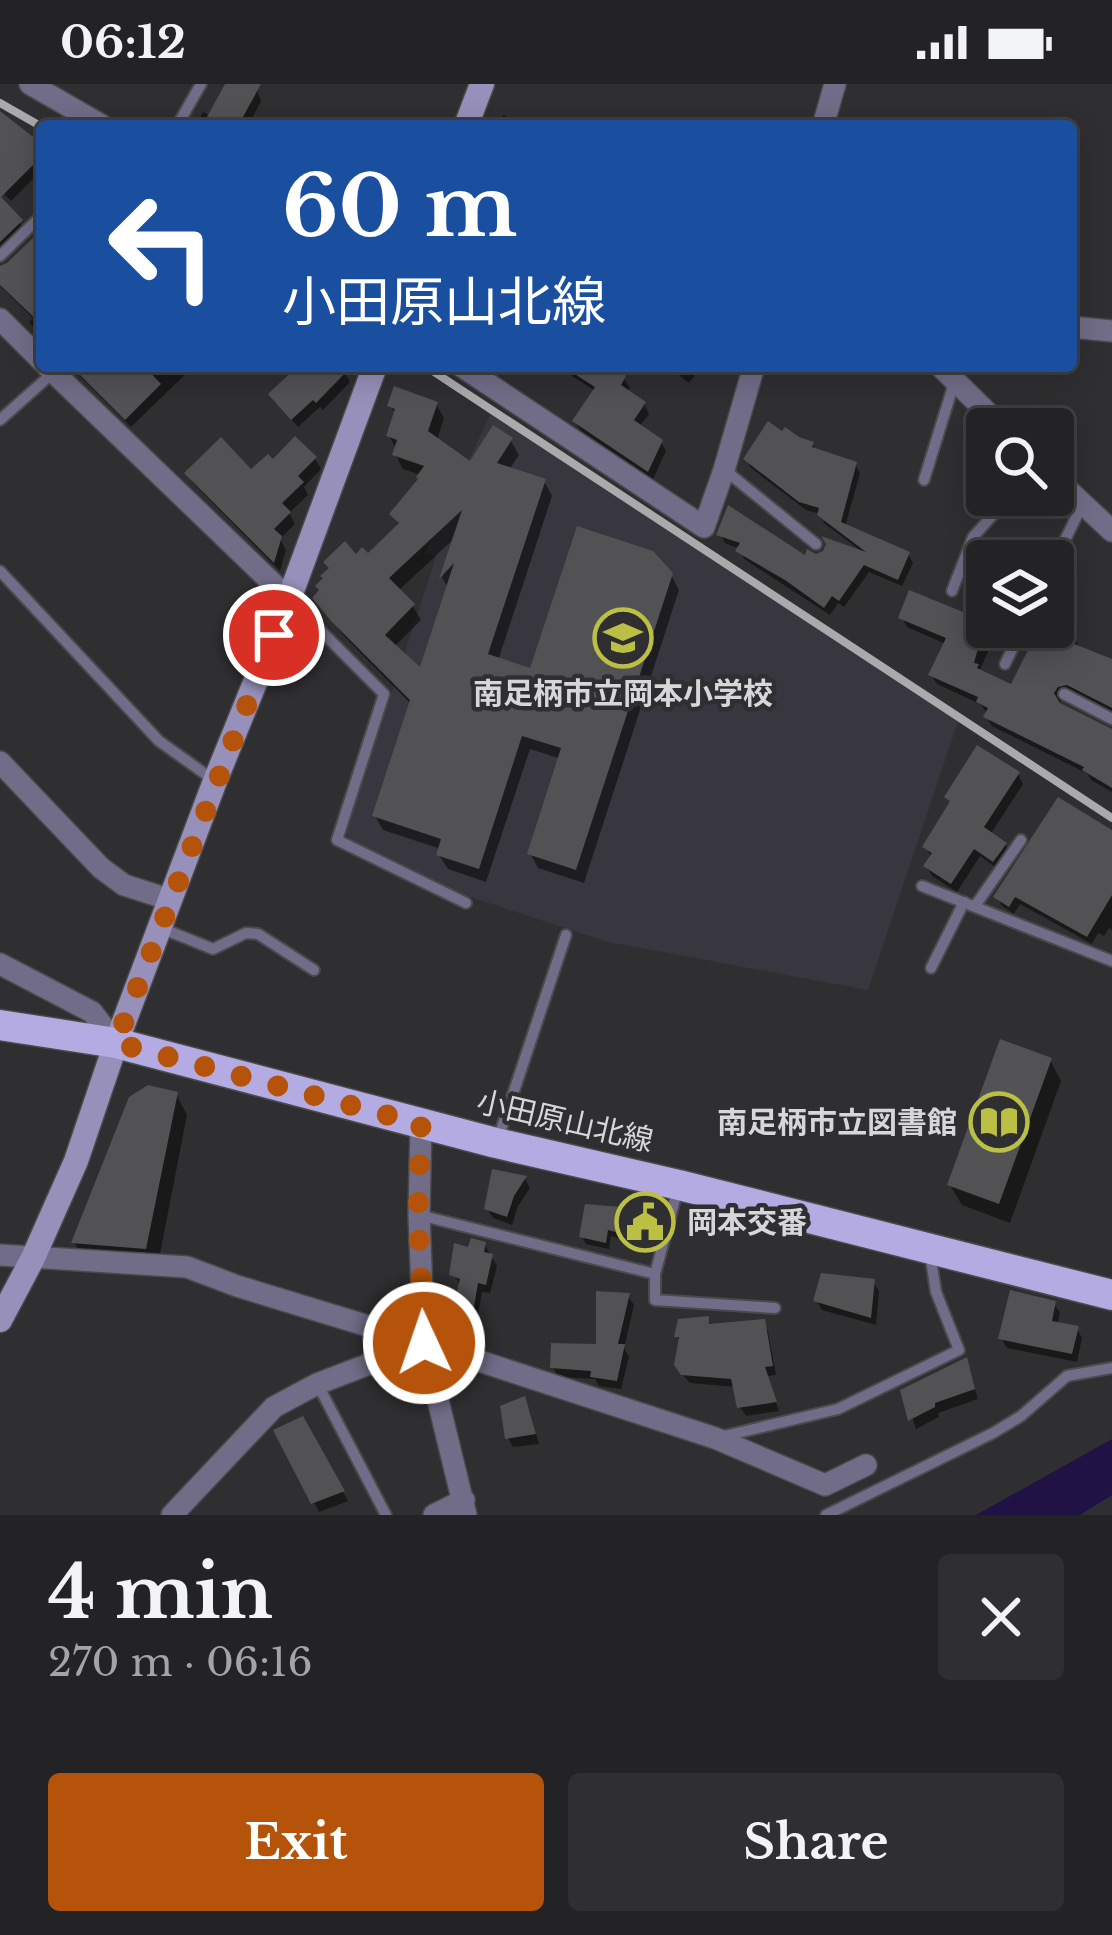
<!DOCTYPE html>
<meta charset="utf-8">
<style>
body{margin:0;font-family:"Libre Baskerville","Noto Sans JP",serif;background:#2f2f32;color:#f1f3f6;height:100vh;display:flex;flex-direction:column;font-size:45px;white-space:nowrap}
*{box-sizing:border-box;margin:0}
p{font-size:39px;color:#a3a4a7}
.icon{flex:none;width:66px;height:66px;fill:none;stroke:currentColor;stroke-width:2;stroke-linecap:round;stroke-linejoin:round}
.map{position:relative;height:1431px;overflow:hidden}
.panel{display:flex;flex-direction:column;background:#232325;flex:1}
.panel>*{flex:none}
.guide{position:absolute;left:36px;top:36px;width:1041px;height:252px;border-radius:12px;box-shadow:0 6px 30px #0003,0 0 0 3px #404042;background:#1a4fa0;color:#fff;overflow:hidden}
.fabs{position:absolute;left:966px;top:324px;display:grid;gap:24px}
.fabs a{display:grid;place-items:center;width:108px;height:108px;border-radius:12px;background:#232325;box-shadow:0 6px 30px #0003,0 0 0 3px #404042;font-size:60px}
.pin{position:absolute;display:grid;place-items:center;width:102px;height:102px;color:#fff;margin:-51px;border:6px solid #fff;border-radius:50%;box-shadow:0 3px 12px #0007}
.me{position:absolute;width:132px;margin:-66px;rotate:357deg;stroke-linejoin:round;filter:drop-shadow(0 0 9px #0008)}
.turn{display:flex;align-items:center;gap:42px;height:252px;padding:0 48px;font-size:54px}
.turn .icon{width:156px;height:156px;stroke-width:2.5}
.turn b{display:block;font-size:84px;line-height:102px}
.round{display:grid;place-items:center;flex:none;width:126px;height:126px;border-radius:12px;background:#2f2f32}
.headline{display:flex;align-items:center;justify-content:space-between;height:204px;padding:0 48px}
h1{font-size:72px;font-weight:700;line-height:90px}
.cta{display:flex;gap:24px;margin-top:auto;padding:24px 48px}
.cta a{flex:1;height:138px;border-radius:12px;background:#b45309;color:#fff;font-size:48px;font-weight:700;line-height:138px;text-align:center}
.cta a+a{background:#2f2f32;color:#f1f3f6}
.status{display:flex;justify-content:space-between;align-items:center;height:84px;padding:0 60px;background:#232325;direction:ltr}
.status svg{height:33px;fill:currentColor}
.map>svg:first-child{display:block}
.built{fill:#38373f}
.water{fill:#211245}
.shadow{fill:#0007;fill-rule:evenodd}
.building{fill:#525255;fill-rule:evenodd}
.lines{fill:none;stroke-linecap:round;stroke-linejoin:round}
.lane-casing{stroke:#4a4a4c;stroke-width:14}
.street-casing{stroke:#4a4a4c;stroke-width:24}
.secondary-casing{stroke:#4a4a4c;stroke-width:27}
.primary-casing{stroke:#4a4a4c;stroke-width:33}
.lane{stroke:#716d88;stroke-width:10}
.street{stroke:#716d88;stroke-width:21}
.secondary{stroke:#9790ba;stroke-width:24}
.primary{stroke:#b3abe1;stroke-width:30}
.rail{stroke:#aaaaac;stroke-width:8}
.route{stroke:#b45309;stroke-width:21;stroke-dasharray:0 37.8}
.labels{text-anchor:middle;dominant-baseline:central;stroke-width:9;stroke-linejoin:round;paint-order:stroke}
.poi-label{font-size:30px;font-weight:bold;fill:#d7d7d9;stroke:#2f2f31}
.street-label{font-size:30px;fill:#d7d7d9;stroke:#2f2f31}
</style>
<div class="status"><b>06:12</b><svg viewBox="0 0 49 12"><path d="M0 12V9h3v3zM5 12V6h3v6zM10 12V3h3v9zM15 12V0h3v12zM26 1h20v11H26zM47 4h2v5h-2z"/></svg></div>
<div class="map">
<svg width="1112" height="1431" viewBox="0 0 1112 1431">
<rect width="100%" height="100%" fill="#2f2f31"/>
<path class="built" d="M492,327L959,635L868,906L608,858L461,810L349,758L346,749L436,473L425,469Z"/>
<path class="water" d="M1112,1355V1411L1080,1431H976Z"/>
<g class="shadow">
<path d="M229,0H255L261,17L248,42H195L203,28L211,32Z"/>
<path d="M503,31L532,42H498Z"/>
<path d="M0,36L42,63V86L11,117L0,106Z"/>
<path d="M0,117L26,146L0,171Z"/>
<path d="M42,159V254L29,238L33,234L0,202V183H7Z"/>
<path d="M70,282H194L131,343Z"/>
<path d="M302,282H354L346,291L350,298L323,326L320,323L298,343L271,311Z"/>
<path d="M563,282H604L624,295L630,304L627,308L644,320L649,330L639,343L661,358L666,367L653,395L581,347L575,338L595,307L572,292Z"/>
<path d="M667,282H710L704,290L700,284L689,299Z"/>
<path d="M436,320L444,334L437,356L470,381L511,357L519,371L509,386L544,397L552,412L498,577L532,587L671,491L679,506L584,799L538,784L530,769L561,675L530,665L486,798L448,785L439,771L441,765L383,746L375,732L411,620L343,551L315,514L356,474L368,473L400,442L392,430L421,397V391L403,385L395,370L397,366L389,352L396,331L391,322ZM456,453L442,494L449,505L422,588L394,563L421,536L412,521L398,507Z"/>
<path d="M783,351L812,360L817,368L855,380L860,389L845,443L908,470L913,479L902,502L869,488L844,523L838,519L830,531L744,475L740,465L725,459L720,450L807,476L864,469L825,440L820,430L806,426L751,384L746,375Z"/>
<path d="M315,375L321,385L304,403L308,411L289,429L295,440L280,455L286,466L280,487L194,400L187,389H251L273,380Z"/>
<path d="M987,505V543H999L979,588L1012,604L1035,568L1048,543L1074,554L1079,563L1112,578V629L1075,610L1062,612L1059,622L1112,651V708L1091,696L1088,690L992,642L986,633L988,630L980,620L937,600L931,591L946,560L907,543L902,534L965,532Z"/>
<path d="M1018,690L1023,700L990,751L1005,761L1011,770L999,786L980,772L957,808L932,792L927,783L932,774L926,763L952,720Z"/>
<path d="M1112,750V846L1109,844L1104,852L1098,849L1092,860L1020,820L1014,830L1002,822L997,813Z"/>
<path d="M1050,976L1061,997L1010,1139L962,1121L950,1101Z"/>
<path d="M176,1010L187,1031L157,1185L86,1178L74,1158Z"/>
<path d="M525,1095L530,1104L518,1122L512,1141L493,1134L487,1124Z"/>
<path d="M655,1129L659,1136L652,1163L611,1152L609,1165L586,1160L582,1153Z"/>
<path d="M484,1160L497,1182L490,1209L482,1208L473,1260L456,1256L450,1247L462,1202L452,1190L471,1167Z"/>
<path d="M873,1198L879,1207L876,1241L822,1226L816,1216Z"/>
<path d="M628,1212L634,1221L624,1264L629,1273L621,1305L599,1302L595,1295L559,1293L553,1284L599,1263Z"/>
<path d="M1054,1220L1060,1229L1057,1241L1077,1245L1082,1254L1077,1278L1007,1264L1001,1254Z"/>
<path d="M708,1236L712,1243L763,1238L768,1247L776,1291L767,1292L779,1327L746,1332L740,1323L736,1303L690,1299L683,1291L681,1259L677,1252Z"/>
<path d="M966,1277L978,1315L938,1329L939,1333L916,1345L903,1307Z"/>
<path d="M529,1325L539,1360L513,1363L508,1354Z"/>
<path d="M301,1336L348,1417L319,1428L277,1348Z"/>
</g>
<g class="building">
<path d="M225,0H261L238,42H202Z"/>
<path d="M0,27L42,60V72L1,113L23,136L0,158Z"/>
<path d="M37,150L42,156V241L0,201V182L7,179Z"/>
<path d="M71,282H144L161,300L125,336Z"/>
<path d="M298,282H352L316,319L313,316L291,336L268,310Z"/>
<path d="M562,282H610L626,292L621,301L646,318L634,336L663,356L648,388L572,337L595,303Z"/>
<path d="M394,302L438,318L428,347L470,377L493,341L513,354L497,379L546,395L488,570L530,584L577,442L653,467L673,489L576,786L527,770L561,664L522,652L479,785L436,771L441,755L372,732L410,616L331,537L312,514L319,506L315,502L323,494L320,492L329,484L323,478L345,457L356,470L362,463L368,469L399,439L389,430L418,395L416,393L424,382L392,371L397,356L386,352L395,325L387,322ZM462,426L439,495L454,479L420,583L385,551L415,520L389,494Z"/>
<path d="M768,337L782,347L785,343L799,353L814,358L812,363L857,378L841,438L910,468L898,496L864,481L839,517L832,512L824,524L785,496L735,467L740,459L716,451L728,421L805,471L807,465L816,470L823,467L826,460L821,452L866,468L817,431L819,424L799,418L743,375Z"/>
<path d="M295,352L317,373L298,392L304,398L282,419L291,428L274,445L282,452L274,479L184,389L221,353L251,385L268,370L273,375Z"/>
<path d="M987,479V548L977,568L974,579L979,580L977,584L1011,600L1030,562L1034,564L1044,543H1058L1076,551L1072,559L1112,575V624L1067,601L1058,603L1054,609L1060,619L1112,645V704L1082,686L1084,683L983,633L988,624L976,618L978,613L928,591L946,554L898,534L909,506L963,528Z"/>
<path d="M977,661L1020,688L984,743L1007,759L993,778L974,765L951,800L923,782L932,769L922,763L950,717L944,713Z"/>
<path d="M1058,713L1112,746V811L1087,853L1015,813L1009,823L993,813Z"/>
<path d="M1000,955L1052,974L999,1120L947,1101Z"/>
<path d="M148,1001L178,1008L146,1165L71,1159L129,1013Z"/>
<path d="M492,1085L527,1092L514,1112L507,1133L484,1125Z"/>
<path d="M585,1120L657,1126L649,1157L608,1146L606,1159L579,1153Z"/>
<path d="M471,1154L486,1158L484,1168L493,1170L486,1201L478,1199L469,1252L447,1247L460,1195L449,1191L454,1159L468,1163Z"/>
<path d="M821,1189L875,1195L871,1234L813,1217Z"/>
<path d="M1010,1206L1056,1217L1052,1237L1079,1242L1072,1270L998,1255Z"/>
<path d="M596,1207L630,1209L618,1260H625L617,1297L590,1293L591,1287L550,1284L551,1259L596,1260Z"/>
<path d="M709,1232V1240L765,1235L773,1282L765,1283L777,1318L737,1324L731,1295L681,1291L674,1281L679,1253H674L678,1235Z"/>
<path d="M967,1273L975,1305L935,1319V1323L908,1337L900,1306Z"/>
<path d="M525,1312L536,1350L505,1355L500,1322Z"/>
<path d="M303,1332L345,1407L311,1420L273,1346Z"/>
</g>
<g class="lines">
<defs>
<g id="lane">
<path d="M177,42L201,0"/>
<path d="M0,172L42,131"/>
<path d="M0,336L56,286"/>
<path d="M726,387L816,460"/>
<path d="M924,396L955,296"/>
<path d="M1053,481L1082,421"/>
<path d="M0,487L159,657L215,697"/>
<path d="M952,507L973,453L1011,411"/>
<path d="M292,518L384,610L337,756L466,819"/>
<path d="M1005,580L1023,543"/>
<path d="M1064,610L1112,635"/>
<path d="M922,802L1112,877"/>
<path d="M975,822L1021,756"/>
<path d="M161,844L213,865L246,849L258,850L314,886"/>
<path d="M931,884L964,818"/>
<path d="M497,1058L566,851"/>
<path d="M678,1104L655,1190V1216L775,1224"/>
<path d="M419,1131L655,1190"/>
<path d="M318,1301L386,1431"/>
<path d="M724,1352L838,1325L959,1266L936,1208L930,1169"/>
<path d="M826,1431L993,1349L1021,1332L1067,1292L1112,1284"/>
</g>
<g id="street">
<path d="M30,0L103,42"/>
<path d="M823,42L835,0"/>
<path d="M0,235L42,277"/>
<path d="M1071,243L1112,247"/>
<path d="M47,282L289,515"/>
<path d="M461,282L704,443L724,386L754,282"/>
<path d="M940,282L1004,345"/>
<path d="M1053,392L1112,447"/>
<path d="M0,678L101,784L124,801L171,816"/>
<path d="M0,880L92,928L116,959"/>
<path d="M421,1040L419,1131L424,1259L466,1431"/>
<path d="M0,1171L187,1183L237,1202L424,1259L715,1354L825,1401L866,1381"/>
<path d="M172,1431L274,1323L317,1300L424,1259"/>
<path d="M434,1431L464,1416"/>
</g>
<g id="secondary">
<path d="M466,42L482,0"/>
<path d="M0,1236L33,1174L76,1077L116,959L215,697L289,515L375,282"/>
</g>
<path id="primary" d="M0,941L116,959L496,1059L679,1101L1112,1211"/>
</defs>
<use href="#lane" class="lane-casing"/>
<use href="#street" class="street-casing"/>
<use href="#secondary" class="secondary-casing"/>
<use href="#primary" class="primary-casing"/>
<use href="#lane" class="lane"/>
<use href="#street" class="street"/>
<use href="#secondary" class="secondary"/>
<use href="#primary" class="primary"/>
<g class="rail">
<path d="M0,19L42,43"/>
<path d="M425,282L1112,734"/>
</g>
</g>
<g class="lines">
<path class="route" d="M274,551L116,959L421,1040L418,1131L424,1259"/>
</g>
<defs>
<symbol id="school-ring" viewBox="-11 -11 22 22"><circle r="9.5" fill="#2f2f31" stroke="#bbc045" stroke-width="1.5"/><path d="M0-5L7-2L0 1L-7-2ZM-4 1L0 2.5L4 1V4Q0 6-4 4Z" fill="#bbc045"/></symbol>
<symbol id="library-ring" viewBox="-11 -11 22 22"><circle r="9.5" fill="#2f2f31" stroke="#bbc045" stroke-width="1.5"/><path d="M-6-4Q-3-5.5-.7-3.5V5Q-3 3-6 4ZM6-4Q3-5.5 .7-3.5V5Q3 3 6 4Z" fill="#bbc045"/></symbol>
<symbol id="civic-ring" viewBox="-11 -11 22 22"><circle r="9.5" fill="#2f2f31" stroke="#bbc045" stroke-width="1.5"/><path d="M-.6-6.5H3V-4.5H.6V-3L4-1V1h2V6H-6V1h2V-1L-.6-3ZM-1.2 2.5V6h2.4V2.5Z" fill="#bbc045"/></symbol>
</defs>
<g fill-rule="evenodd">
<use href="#school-ring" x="590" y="521" width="66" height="66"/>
<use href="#library-ring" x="966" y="1005" width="66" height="66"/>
<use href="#civic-ring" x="612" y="1105" width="66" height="66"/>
</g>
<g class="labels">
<g class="poi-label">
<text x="623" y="609">南足柄市立岡本小学校</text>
<text x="957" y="1038" text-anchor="end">南足柄市立図書館</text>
<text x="687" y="1138" text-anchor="start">岡本交番</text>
</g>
<g class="street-label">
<text transform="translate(565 1037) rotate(13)">小田原山北線</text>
</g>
</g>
</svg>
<div class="fabs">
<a><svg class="icon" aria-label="search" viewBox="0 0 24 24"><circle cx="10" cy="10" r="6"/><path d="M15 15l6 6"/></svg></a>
<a><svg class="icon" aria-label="layers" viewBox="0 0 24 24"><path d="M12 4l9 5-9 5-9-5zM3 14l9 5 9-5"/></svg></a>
</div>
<div class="pin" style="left:274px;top:551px;background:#d93025"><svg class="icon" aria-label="arrive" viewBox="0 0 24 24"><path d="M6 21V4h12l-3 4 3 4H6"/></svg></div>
<svg class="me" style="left:424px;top:1259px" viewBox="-20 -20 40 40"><circle r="17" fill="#b45309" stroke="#fff" stroke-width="3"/><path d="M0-11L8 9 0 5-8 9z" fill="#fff"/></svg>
<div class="guide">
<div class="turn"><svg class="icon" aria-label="left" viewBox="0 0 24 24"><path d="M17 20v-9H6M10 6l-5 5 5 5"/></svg><div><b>60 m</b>小田原山北線</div></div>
</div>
</div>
<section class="panel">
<div class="headline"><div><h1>4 min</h1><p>270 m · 06:16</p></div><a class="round"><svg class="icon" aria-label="close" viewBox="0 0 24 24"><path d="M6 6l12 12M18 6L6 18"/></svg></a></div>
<div class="cta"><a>Exit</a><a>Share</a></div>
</section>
